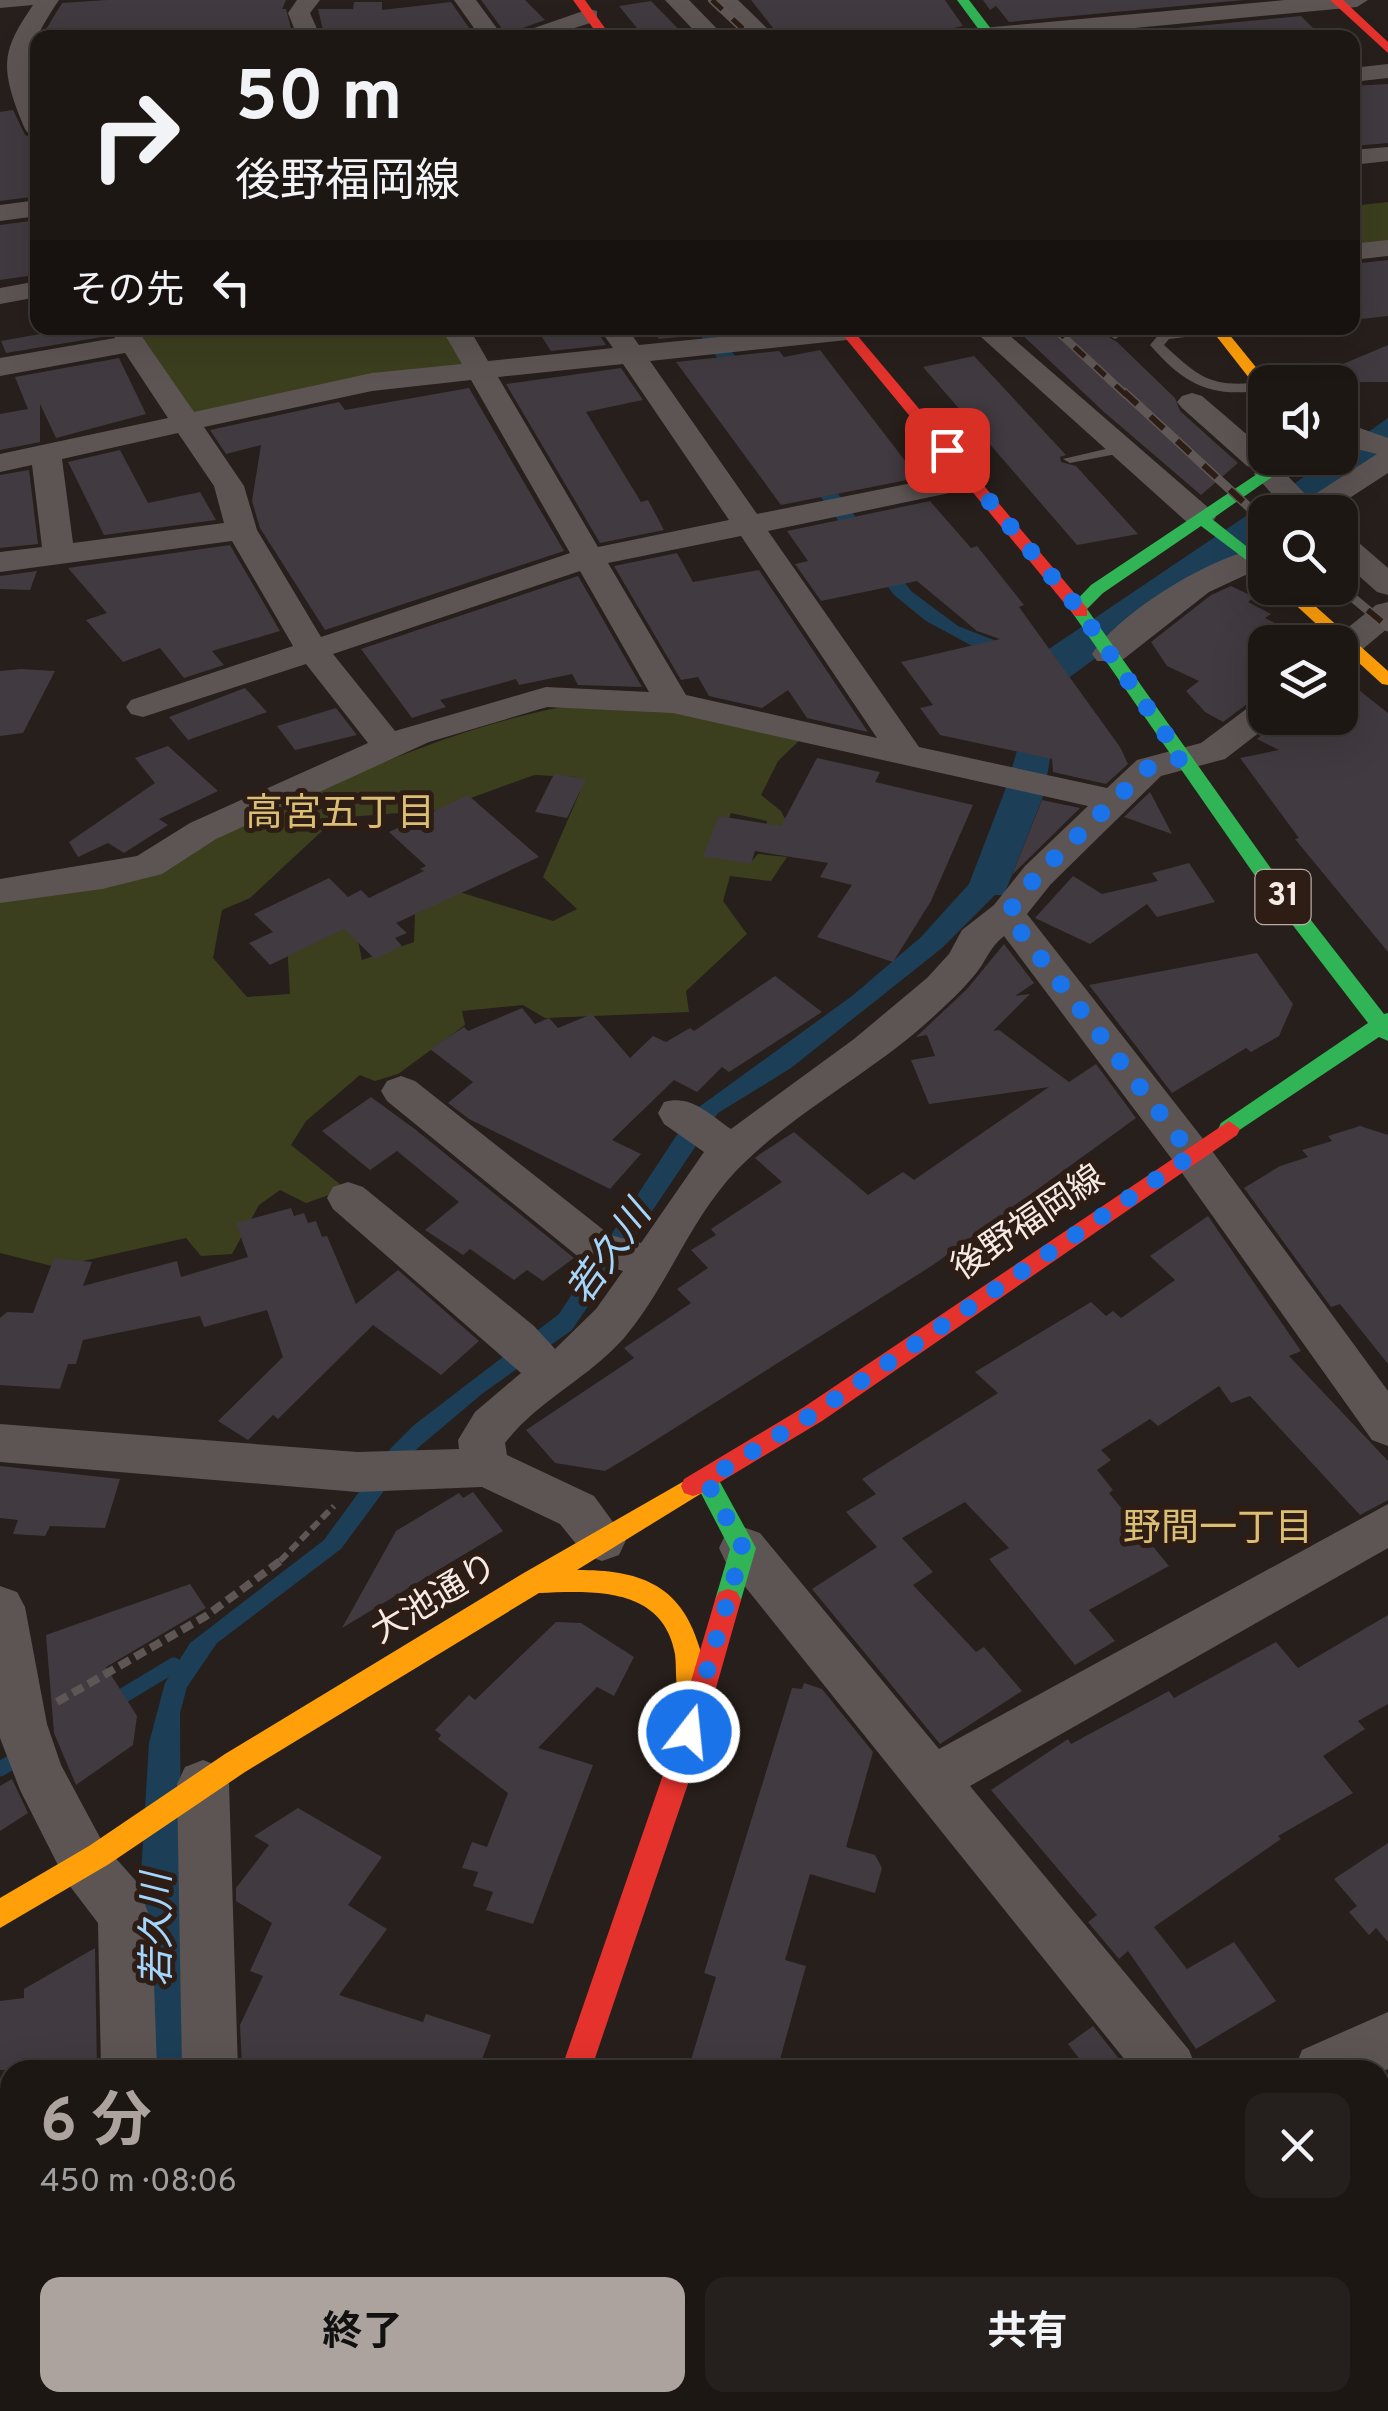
<!DOCTYPE html>
<html lang="ja">
<meta charset="utf-8">
<style>
body{margin:0;font-family:Overpass,"Noto Sans JP",sans-serif;background:#25201d;color:#f1f3f6;height:100vh;display:flex;flex-direction:column;font-size:38px;white-space:nowrap}
*{box-sizing:border-box;margin:0}
p{font-size:32px;color:#a09fa0}
.icon{flex:none;width:55px;height:55px;fill:none;stroke:currentColor;stroke-width:2;stroke-linecap:round;stroke-linejoin:round}
.map{position:relative;flex:1;overflow:hidden}
.panel{position:absolute;left:0px;top:2060px;width:1390px;height:352px;display:flex;flex-direction:column;background:#1d1714;border-radius:30px 30px 0 0;box-shadow:0 10px 40px #0002,0 0 0 2px #3b3634}
.panel>*{flex:none}
.guide{position:absolute;left:30px;top:30px;width:1330px;height:305px;border-radius:20px;box-shadow:0 10px 40px #0002,0 0 0 2px #3b3634;background:#1d1714;color:#f1f3f6;overflow:hidden}
.buttons{position:absolute;left:1248px;top:365px;display:grid;gap:20px}
.buttons a{display:grid;place-items:center;width:110px;height:110px;border-radius:20px;background:#1d1714;box-shadow:0 10px 40px #0002,0 0 0 2px #3b3634;font-size:50px}
.pin{position:absolute;display:grid;place-items:center;width:85px;height:85px;color:#fff;margin:-42px;border-radius:20px;box-shadow:0 5px 15px #0006}
.me{position:absolute;width:110px;margin:-55px;rotate:16deg;stroke-linejoin:round;filter:drop-shadow(0 0 8px #0008)}
.turn{display:flex;align-items:center;gap:35px;height:210px;padding:0 40px;font-size:45px}
.turn .icon{width:130px;height:130px;stroke-width:2.5}
.turn b{display:block;font-size:70px;line-height:85px}
.then{display:flex;align-items:center;height:95px;padding:0 40px;background:#0003;gap:20px;font-size:38px}
.round{display:grid;place-items:center;flex:none;width:105px;height:105px;border-radius:20px;background:#25201d}
.overview{display:flex;align-items:center;justify-content:space-between;height:170px;padding:0 40px}
h1{font-size:60px;font-weight:700;line-height:75px;color:#ada39e}
.action{display:flex;gap:20px;margin-top:auto;padding:20px 40px}
.action a{flex:1;height:115px;border-radius:20px;background:#ada39e;color:#111;font-size:40px;font-weight:700;line-height:115px;text-align:center}
.action a+a{background:#25201d;color:#f1f3f6}
.map>svg:first-child{display:block}
.green{fill:#3c3f1e;fill-rule:evenodd}
.water{fill:#1c3f57}
.lines{fill:none;stroke-linecap:round;stroke-linejoin:round}
.stream{stroke:#1c3f57;stroke-width:15}
.building{fill:#413a40}
.path-far1{stroke:#5d5654;stroke-width:6;stroke-dasharray:10 5;stroke-linecap:butt}
.path{stroke:#5d5654;stroke-width:8;stroke-dasharray:12 6;stroke-linecap:butt}
.lane{fill:#5d5554;fill-rule:evenodd}
.street{fill:#5d5554;fill-rule:evenodd}
.fast{fill:#30b455;fill-rule:evenodd}
.slow{fill:#ff9f0a;fill-rule:evenodd}
.jam{fill:#e5322d;fill-rule:evenodd}
.rail-far1-casing{stroke:#5f5856;stroke-width:8}
.rail-casing{stroke:#5f5856;stroke-width:9}
.rail-far1{stroke:#2d1d15;stroke-width:5;stroke-dasharray:14;stroke-linecap:butt}
.rail{stroke:#2d1d15;stroke-width:6;stroke-dasharray:18;stroke-linecap:butt}
.route{stroke:#1a73e8;stroke-width:18;stroke-dasharray:0 32.4}
.labels{text-anchor:middle;dominant-baseline:central;stroke-width:10;stroke-linejoin:round;paint-order:stroke}
.shield{fill:#2d1d15;stroke:#b9aca6;stroke-width:2.5}
.shield-label{font-size:32px;font-weight:bold;fill:#f5eae4}
.street-label{font-size:35px;fill:#f5eae4;stroke:#2d1d15}
.neighbourhood-label{font-size:38px;fill:#dabe73;stroke:#2d1d15}
.water-label{font-size:38px;font-style:italic;fill:#a4d6fd;stroke:#2d1d15}
</style>
<div class="map">
<svg width="1388" height="2411" viewBox="0 0 1388 2411">
<rect width="100%" height="100%" fill="#271f1b"/>
<g class="green">
<path d="M1388,202V246L1353,250L1352,206Z"/>
<path d="M202,328H448L471,367L189,418L135,338Z"/>
<path d="M584,703L669,707L803,737L778,761L761,795L781,811L791,830L765,834L767,821L731,813L715,855L751,862L758,854L787,857L771,881L730,876L723,901L747,934L686,991L689,1012L545,1018L523,1005L462,1011L465,1025L398,1074L375,1081L360,1075L306,1121L291,1145L346,1189L306,1203L280,1190L259,1205L232,1254L201,1256L186,1238L56,1267L0,1253V900C70,878 143,861 211,834C337,785 448,725 584,703ZM534,775L576,777L580,792L543,877L577,909L553,921L453,890L415,913L414,942L362,960L351,909L287,942L290,994L247,997L213,958L222,910L250,898L336,818L438,810Z"/>
</g>
<path class="water" d="M695,328H714L911,591L958,626L1037,657L1332,458H1340V452L1388,418V452L1299,512H1265V534L1063,682L1044,794L1004,895H995L942,948L791,1068L718,1113L572,1330L483,1393L412,1453L341,1549L217,1643L187,1687L180,1713L182,2070H142L139,1907L149,1743L165,1683L190,1643L324,1540L391,1448L414,1425L559,1314L692,1112L852,996L921,937L969,884L1007,785L1035,689L976,648L926,621L894,595Z"/>
<g class="lines">
<g class="stream">
<path d="M111,1703L174,1665"/>
<path d="M0,1769L22,1756"/>
</g>
</g>
<g class="building">
<path d="M107,0H286L282,9H286L293,36H42L62,3Z"/>
<path d="M481,0H525L545,20L506,34Z"/>
<path d="M751,0H945L963,26L903,38H781Z"/>
<path d="M983,0H1244L1009,22L996,6L990,10Z"/>
<path d="M651,1L687,38H645L619,6Z"/>
<path d="M354,2H382V10L451,2L476,38H325L318,9H353Z"/>
<path d="M1301,16L1317,32L1260,38H1074Z"/>
<path d="M1388,84V143L1352,146V86Z"/>
<path d="M13,110L25,135L38,141V196L0,201V112Z"/>
<path d="M38,220V253L28,254L35,275L0,280V225Z"/>
<path d="M1388,260V316L1352,320V264Z"/>
<path d="M74,328H104L108,336L6,353L1,341Z"/>
<path d="M536,328H604L599,334L606,345L551,351Z"/>
<path d="M684,328H760L761,329L659,339L654,333Z"/>
<path d="M1015,328H1094L1117,342L1175,398L1180,411L1238,463L1201,495L1104,412Z"/>
<path d="M1388,345V382H1300Z"/>
<path d="M820,350L906,462L907,480L781,505L676,362L779,351L784,357Z"/>
<path d="M974,356L1066,455L1060,457L1061,462L1076,466L1138,534L1077,545L923,367Z"/>
<path d="M119,358L146,414L56,438L40,404V442L0,450V414L28,409L15,377Z"/>
<path d="M621,368L643,400L586,412L641,502L648,500L664,530L600,543L506,384Z"/>
<path d="M469,388L564,551L325,630L260,528L252,501L261,445L226,454L210,430L339,402L345,410Z"/>
<path d="M120,450L148,503L200,492L216,520L104,535L68,462Z"/>
<path d="M29,470L38,544L0,548V475Z"/>
<path d="M930,501L971,548L977,546L1024,605L1019,607L1120,747L1128,764L1106,784L1053,772L1052,759L940,735L920,708L933,705L901,662L1000,639L977,631L917,581L821,601L795,564L808,561L787,531Z"/>
<path d="M230,545L280,631L212,651L224,665L184,678L160,648L123,662L86,620L107,613L68,568Z"/>
<path d="M677,553L693,582L759,570L868,732L807,718L788,690L762,708L709,696L698,677L681,680L614,566Z"/>
<path d="M37,571L30,590L0,589V576Z"/>
<path d="M578,576L642,687L578,685L572,674L519,685L516,679L440,700L446,707L412,718L361,649Z"/>
<path d="M1231,586L1254,597L1248,602L1271,614L1265,618L1311,642H1265V698L1251,701L1223,722L1205,712L1186,691L1199,681L1167,666L1151,642L1211,595Z"/>
<path d="M21,669L55,671L23,733L0,736V671Z"/>
<path d="M1340,675L1388,713V952L1295,839L1299,838L1240,758L1279,750L1257,739L1281,718H1340Z"/>
<path d="M245,688L267,712L188,740L169,717Z"/>
<path d="M336,708L357,735L295,750L277,726Z"/>
<path d="M168,746L218,791L159,819L168,825L124,853L108,843L78,857L69,842L155,783L135,758Z"/>
<path d="M817,758L880,772L875,782L973,805L931,901L893,962L817,937L852,885L820,877L828,863L755,851L751,864L703,856L719,816L781,826Z"/>
<path d="M554,774L586,779L567,818L535,812Z"/>
<path d="M1150,792L1172,834L1124,817Z"/>
<path d="M468,795L539,857L396,923L407,933L395,938L402,946L375,959L344,929L270,965L249,943L273,932L254,914L329,878L348,897L361,890L369,898L424,871L420,869L426,866L389,832Z"/>
<path d="M1042,800L1080,808L1012,875Z"/>
<path d="M1189,863L1215,902L1157,917L1147,904L1090,944L1035,918L1073,876L1102,894L1158,881L1152,873Z"/>
<path d="M1004,944L1034,983L1015,996L1030,994L993,1031L999,1030L1069,1082L1096,1064L1136,1118L933,1265L632,1455L605,1471L555,1463L526,1430L634,1358L624,1348L691,1303L677,1289L708,1268L691,1250L716,1235L711,1229L782,1182L755,1158L760,1154L794,1132L868,1195L903,1172L914,1180L1049,1087L929,1104L911,1060L935,1056L927,1035L916,1037L967,989Z"/>
<path d="M1257,953L1293,1004L1279,1036L1251,1052L1246,1048L1172,1093L1089,985Z"/>
<path d="M775,976L822,1012L729,1072L722,1067L697,1092L674,1080L612,1140L641,1154L610,1189L469,1119L448,1103L473,1082L430,1049L464,1027L468,1031L522,1008L535,1024L549,1018L558,1028L592,1014L630,1058L653,1036L666,1042L690,1028L694,1031Z"/>
<path d="M371,1097L416,1130L574,1258L543,1281L527,1270L514,1280L470,1249L463,1255L425,1230L459,1202L397,1151L370,1170L322,1131Z"/>
<path d="M1360,1126L1388,1135V1364L1340,1304L1331,1307L1244,1188L1280,1166L1308,1157L1302,1150L1332,1141L1328,1136Z"/>
<path d="M291,1208L294,1216L304,1213L308,1223L316,1221L322,1237L327,1236L356,1304L398,1270L479,1341L441,1375L373,1325L278,1419L273,1415L248,1440L218,1421L283,1357L267,1310L204,1327L200,1316L83,1340L76,1364H68L60,1389L0,1385V1318L7,1312L33,1313L54,1258L92,1262L83,1286L177,1261L181,1277L248,1257L236,1223Z"/>
<path d="M1208,1216L1301,1351L1289,1356L1388,1461V1500L1360,1515L1250,1396L1231,1403L1219,1386L1158,1426L1150,1419L1101,1450L1111,1460L1097,1470L1113,1490L1109,1493L1169,1566L1089,1610L1115,1641L1075,1665L989,1559L1009,1548L965,1502L902,1538L933,1572L913,1585L976,1652L984,1647L1022,1691L940,1744L812,1589L877,1547L846,1512L876,1494L862,1479L998,1393L975,1372L1091,1302L1106,1316L1113,1311L1121,1318L1175,1280L1150,1256Z"/>
<path d="M0,1466L120,1479L105,1528L50,1526L45,1536L13,1534L18,1520L0,1518Z"/>
<path d="M473,1492L503,1531L342,1628L396,1531L459,1493L463,1498Z"/>
<path d="M190,1584L206,1608L106,1667L137,1716L133,1745L76,1785L54,1733L46,1635Z"/>
<path d="M1388,1615V1704L1358,1721L1365,1729L1323,1756L1353,1793L1278,1836L1281,1839L1154,1927L1187,1969L1234,1942L1276,2001L1196,2049L1128,1951L1119,1959L1088,1922L1097,1915L991,1790L1068,1739L1071,1744L1169,1691L1174,1698L1276,1642L1298,1668Z"/>
<path d="M556,1622L581,1623L634,1657L614,1696L597,1687L538,1748L593,1765L533,1924L486,1910L493,1892L473,1886L478,1872L462,1868L472,1842L487,1847L508,1793L438,1739L441,1735L435,1730L469,1695L475,1700Z"/>
<path d="M804,1683L822,1689L873,1752L846,1847L875,1855L882,1868L875,1893L810,1874L785,1960L806,1966L777,2070H688L716,1977L704,1973L792,1688L802,1689Z"/>
<path d="M12,1779L28,1813L0,1831V1786Z"/>
<path d="M298,1808L382,1857L348,1905L387,1929L339,1995L423,2022L426,2014L491,2035L478,2070H254L242,2066L240,2025L263,1976L250,1971L272,1923L236,1901V1888L269,1845L254,1836Z"/>
<path d="M1388,1843V1942L1376,1928L1369,1935L1349,1912L1357,1906L1334,1879Z"/>
<path d="M95,1948L97,2070H0V2001L24,1998V1989Z"/>
<path d="M1093,2026L1128,2070H1088L1068,2044Z"/>
</g>
<g class="lines">
<path class="path-far1" d="M280,1561L334,1506"/>
<path class="path" d="M57,1702L206,1616L283,1559"/>
<g class="lane">
<path d="M1200,328L1226,329L1219,333L1169,339L1164,345C1201,379 1212,388 1263,382L1265,390C1211,398 1186,386 1150,345L1160,333Z"/>
<path d="M1127,444L1134,448L1132,451L1070,463L1063,459Z"/>
</g>
<g class="street">
<path d="M0,0H59C10,73 38,63 38,138C25,135 24,126 19,115C0,64 3,49 33,5L0,8Z"/>
<path d="M297,0H320L310,13L321,38H298L288,13Z"/>
<path d="M454,0H476L504,38H481Z"/>
<path d="M665,0H689L726,38H701Z"/>
<path d="M714,0H738L777,38H752Z"/>
<path d="M1285,0H1368L1357,7L1029,38H939L950,31Z"/>
<path d="M589,9L597,11V21L542,38H505Z"/>
<path d="M1388,64V78L1352,82V68Z"/>
<path d="M1388,147V161L1352,165V150Z"/>
<path d="M38,200V216L0,221V205Z"/>
<path d="M1388,240V256L1352,260V244Z"/>
<path d="M38,281V297L0,304V288Z"/>
<path d="M108,328H136L194,412L372,373L462,364L441,328H469L488,361L613,348L603,334L609,328H627L639,345L810,328H858L861,332L857,338L847,340L650,361L757,514L972,471L983,474L987,480L983,486L768,531L919,747L1107,788L1137,760L1201,743L1253,704L1265,701V718H1278L1225,759L1161,776L1051,884L1027,914L1207,1144L1388,1391V1446L1372,1440L1177,1166L1004,936C990,947 987,959 977,972C961,992 942,1009 923,1026C865,1077 774,1125 727,1181C685,1231 666,1288 624,1338C589,1378 537,1401 505,1443L507,1455L594,1496L626,1540L619,1555L602,1561L585,1555L560,1524L482,1487L357,1492L0,1462V1424L357,1452L459,1449L458,1440L475,1412L521,1373L333,1209L327,1198L333,1187L348,1182L363,1187L534,1326L555,1349L596,1309L623,1271L581,1259L387,1101L381,1091L387,1081L401,1076L415,1081L610,1235L641,1243L704,1152L664,1124L658,1113L664,1102C691,1094 709,1114 731,1129L854,1039L927,978L949,954L962,930L994,905L1025,866L1088,806L673,713L547,707L429,742L216,839L162,874L102,889L0,903V879L137,856L190,823L368,743L306,664L143,717L131,714L126,707L131,700L293,646L232,541L0,572V552L42,547L32,465L0,472V454L168,418L125,353L0,376V358L115,338ZM623,364L729,520L598,547L498,377ZM471,380L570,553L321,637L257,530L244,486L204,427L372,391ZM178,433L214,486L224,523L73,543L62,459ZM741,536L877,738L686,695L608,563ZM580,571L649,692L546,687L395,731L333,654Z"/>
<path d="M971,328H1001L1211,510L1216,517L1211,524H1189Z"/>
<path d="M1097,328H1127L1129,331L1115,339Z"/>
<path d="M1192,393L1202,396L1265,450V458L1273,460L1270,465L1280,468L1309,498L1377,454L1340,445V427H1357L1388,438V473L1328,512H1288L1254,474L1257,469L1247,466L1182,408L1177,402L1182,396Z"/>
<path d="M1340,534L1351,536L1388,568V595L1377,592L1340,559Z"/>
<path d="M1254,549L1265,552V566L1209,592L1121,661H1097L1092,654C1122,611 1203,562 1254,549Z"/>
<path d="M1388,602V628L1352,658L1340,661V642H1330L1376,605Z"/>
<path d="M1388,1504V1548L970,1786L1189,2050L1197,2070H1133L726,1563L719,1548L726,1533L743,1527L760,1533L939,1749Z"/>
<path d="M0,1586L17,1592L25,1607L47,1724L61,1765L104,1845L136,1881L152,1923L157,2070H101L98,1923L66,1881L20,1790L0,1738Z"/>
<path d="M203,1760L221,1767L229,1784L238,2070H182L177,1784L185,1767Z"/>
<path d="M1388,2012V2069L1380,2073L1294,2070L1302,2050Z"/>
<path d="M10,2398V2402H71L68,2411H5Z"/>
<path d="M93,2402H155L152,2411H90Z"/>
<path d="M826,2402H888L887,2411H825Z"/>
<path d="M1257,2402H1322L1325,2411H1260Z"/>
</g>
<g class="fast">
<path d="M957,0H969L998,38H985Z"/>
<path d="M1281,458H1299L1212,519L1265,561V574L1201,526L1103,593L1087,609L1272,870L1384,1014L1388,1013V1041L1379,1037L1229,1137L1218,1129L1221,1123L1368,1023L1258,880L1069,608L1091,585Z"/>
<path d="M706,1470L715,1473L756,1548L741,1600L737,1608L728,1611L719,1608L715,1600L730,1549L694,1480L697,1473Z"/>
</g>
<g class="slow">
<path d="M1210,328H1224L1268,382L1265,394L1260,392Z"/>
<path d="M1277,588H1295L1388,671V685L1382,684Z"/>
<path d="M693,1476L702,1479L705,1486L702,1493L577,1570C638,1570 680,1583 699,1646C704,1662 706,1686 699,1701L690,1704L681,1701C674,1685 677,1670 675,1654C663,1586 592,1591 539,1593L245,1772L109,1864L0,1928V1898L89,1846L225,1754L522,1574Z"/>
</g>
<g class="jam">
<path d="M573,0H585L612,38H600Z"/>
<path d="M1330,0H1343L1388,42V53Z"/>
<path d="M837,328H851L1087,608V616H1075Z"/>
<path d="M1229,1121L1240,1129L1237,1135L822,1421L702,1493L693,1496L684,1493L681,1486L684,1479L804,1407Z"/>
<path d="M728,1589L737,1592L741,1600L693,1769L591,2070H561L665,1769L715,1600L719,1592Z"/>
<path d="M445,2402H478L476,2411H442Z"/>
</g>
<defs>
<g id="rail-far1">
<path d="M712,0L753,38"/>
<path d="M1054,328L1126,395"/>
</g>
<g id="rail">
<path d="M1124,392L1265,522"/>
<path d="M1340,587L1388,627"/>
</g>
</defs>
<use href="#rail-far1" class="rail-far1-casing"/>
<use href="#rail" class="rail-casing"/>
<use href="#rail-far1" class="rail-far1"/>
<use href="#rail" class="rail"/>
</g>
<g class="lines">
<path class="route" d="M689,1732L743,1548L706,1480L813,1414L1192,1155L1007,914L1038,874L1148,768L1182,758L1078,608L947,450"/>
</g>
<g class="labels">
<rect class="shield" x="1255.5" y="870" width="55" height="54" rx="8"/>
<g class="shield-label">
<text x="1283" y="897">31</text>
</g>
<g class="street-label">
<text transform="translate(1029 1224) rotate(-34)">後野福岡線</text>
<text transform="translate(435 1600) rotate(-31)">大池通り</text>
</g>
<g class="neighbourhood-label">
<text x="340" y="815">高宮五丁目</text>
<text x="1218" y="1530">野間一丁目</text>
</g>
<g class="water-label">
<text transform="translate(611 1254) rotate(-55)">若久川</text>
<text transform="translate(159 1930) rotate(-90)">若久川</text>
</g>
</g>
</svg>
<div class="buttons">
<a><svg class="icon" aria-label="sound" viewBox="0 0 24 24"><path d="M4 9h4l5-4v14l-5-4H4zM17 9q2 3 0 6"/></svg></a>
<a><svg class="icon" aria-label="search" viewBox="0 0 24 24"><circle cx="10" cy="10" r="6"/><path d="M15 15l6 6"/></svg></a>
<a><svg class="icon" aria-label="layers" viewBox="0 0 24 24"><path d="M12 4l9 5-9 5-9-5zM3 14l9 5 9-5"/></svg></a>
</div>
<div class="pin" style="left:947px;top:450px;background:#d93025"><svg class="icon" aria-label="arrive" viewBox="0 0 24 24"><path d="M6 21V4h12l-3 4 3 4H6"/></svg></div>
<svg class="me" style="left:689px;top:1732px" viewBox="-20 -20 40 40"><circle r="17" fill="#1a73e8" stroke="#fff" stroke-width="3"/><path d="M0-11L8 9 0 5-8 9z" fill="#fff"/></svg>
<div class="guide">
<div class="turn"><svg class="icon" aria-label="right" viewBox="0 0 24 24"><path d="M7 20v-9h11M14 6l5 5-5 5"/></svg><div><b>50 m</b>後野福岡線</div></div>
<div class="then">その先<svg class="icon" aria-label="left" viewBox="0 0 24 24"><path d="M17 20v-9H6M10 6l-5 5 5 5"/></svg></div>
</div>
<section class="panel">
<div class="overview"><div><h1>6 分</h1><p>450 m · 08:06</p></div><a class="round"><svg class="icon" aria-label="close" viewBox="0 0 24 24"><path d="M6 6l12 12M18 6L6 18"/></svg></a></div>
<div class="action"><a>終了</a><a>共有</a></div>
</section>
</div>
